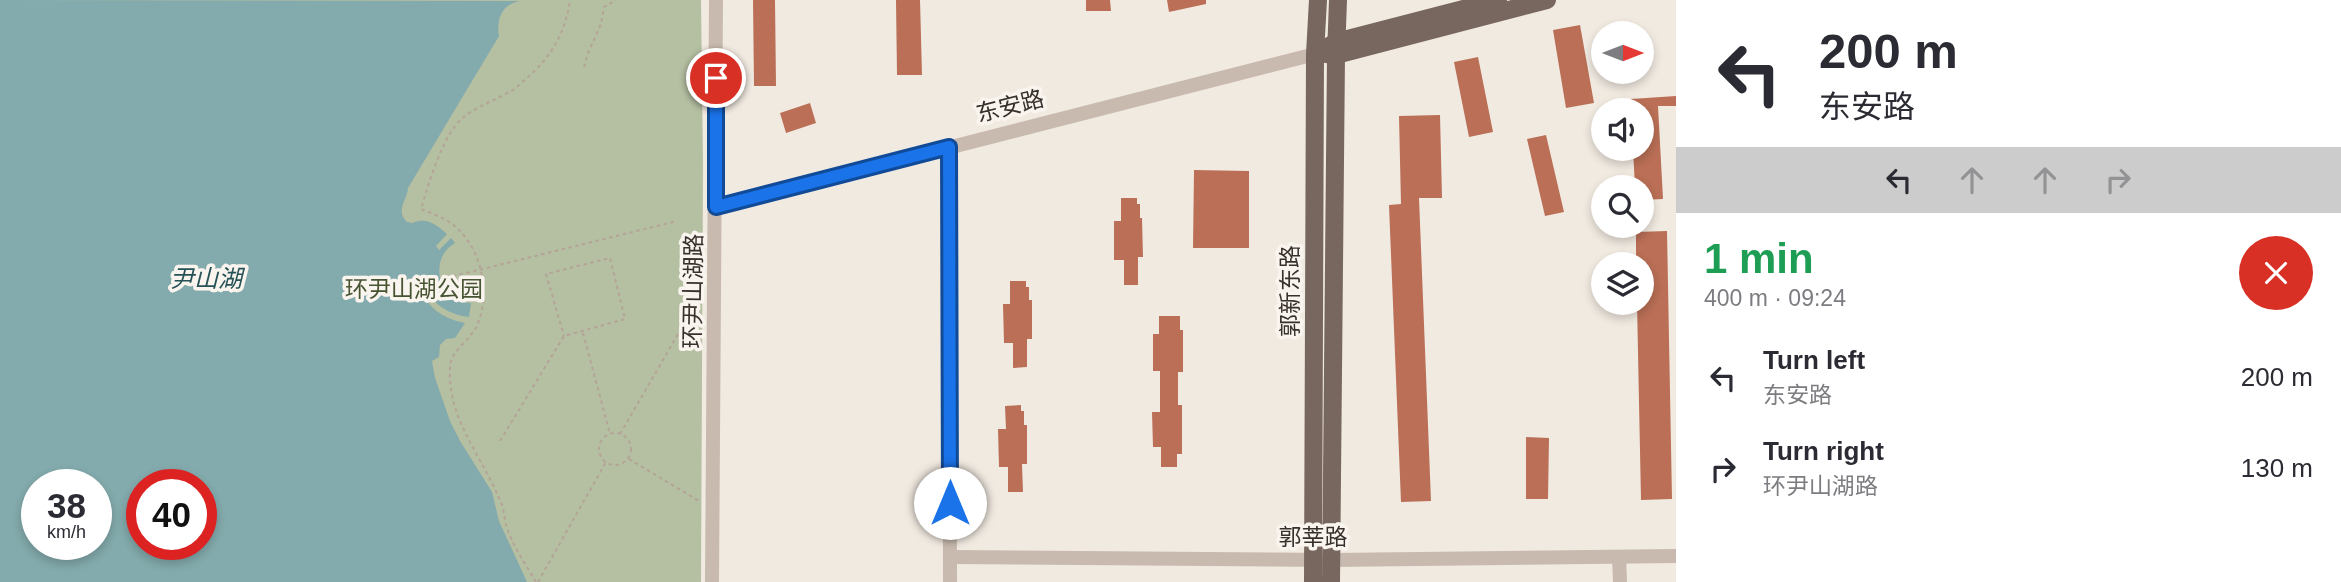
<!DOCTYPE html>
<meta charset="utf-8">
<style>
body{margin:0;font-family:Helvetica,"Noto Sans SC",sans-serif;background:#f7f7f7;color:#2b2b33;height:100vh;display:flex;flex-direction:column;font-size:26px;white-space:nowrap}
*{box-sizing:border-box;margin:0}
p{font-size:23px;color:#7c7c81}
.icon{flex:none;width:38px;height:38px;fill:none;stroke:currentColor;stroke-width:2;stroke-linecap:round;stroke-linejoin:round}
.map{position:relative;flex:1;overflow:hidden}
.panel{display:flex;flex-direction:column;background:#fff;width:665px}
.panel>*{flex:none}
.hud{background:#fff;color:#2b2b33;overflow:hidden}
.needle{width:46px;rotate:90deg}
.buttons{position:absolute;left:1591px;top:21px;display:grid;gap:14px}
.buttons a{display:grid;place-items:center;width:63px;height:63px;border-radius:50%;background:#fff;box-shadow:0 4px 10px #0003;font-size:35px}
.speed{position:absolute;left:21px;top:469px;display:flex;gap:14px;font-size:35px;font-weight:700;text-align:center}
.speed>*{display:grid;place-content:center;width:91px;height:91px;border-radius:50%;background:#fff;box-shadow:0 4px 10px #0003;line-height:1}
.speed small{font-size:18px;font-weight:400}
.speed .limit{border:10px solid #d22;background:#fff;color:#111}
.pin{position:absolute;display:grid;place-items:center;width:60px;height:60px;color:#fff;margin:-30px;border:4px solid #fff;border-radius:50%;box-shadow:0 2px 7px #0007}
.me{position:absolute;width:77px;margin:-38px;rotate:0deg;stroke-linejoin:round;filter:drop-shadow(0 0 5px #0008)}
.turn{display:flex;align-items:center;gap:24px;height:147px;padding:0 28px;font-size:32px}
.turn .icon{width:91px;height:91px;stroke-width:2.5}
.turn b{display:block;font-size:49px;line-height:60px}
.lanes{display:flex;align-items:center;height:66px;padding:0 28px;background:#0003;justify-content:center;gap:35px;direction:ltr}
.lanes .off{opacity:.35}
.round{display:grid;place-items:center;flex:none;width:74px;height:74px;border-radius:37px;background:#f7f7f7}
.headline{display:flex;align-items:center;justify-content:space-between;height:119px;padding:0 28px}
h1{font-size:42px;font-weight:700;line-height:52px;color:#1e9e55}
ul{padding:0;list-style:none}
li{display:flex;align-items:center;gap:21px;height:91px;padding:0 28px}
li div{flex:1}
li b{display:block;font-size:26px}
li em{font-style:normal}
main{display:flex;flex:1;min-height:0}
.map>svg:first-child{display:block}
.green{fill:#b5bfa2;fill-rule:evenodd}
.water{fill:#83aaac;fill-rule:evenodd}
.building{fill:#ba6f56}
.lines{fill:none;stroke-linecap:round;stroke-linejoin:round}
.path{stroke:#b4a498;stroke-width:2;stroke-dasharray:3.5 3.5;stroke-linecap:butt}
.minor{stroke:#c8baae;stroke-width:14}
.major{stroke:#78675e;stroke-width:18}
.route-casing{stroke:#114b97;stroke-width:18}
.route{stroke:#1a73e8;stroke-width:12}
.labels{text-anchor:middle;dominant-baseline:central;stroke-width:7;stroke-linejoin:round;paint-order:stroke}
.street-label{font-size:23px;fill:#38302c;stroke:#f9f4ee}
.park-label{font-size:23px;fill:#475432;stroke:#f9f4ee}
.water-label{font-size:24px;font-style:italic;fill:#255256;stroke:#f9f4ee}
</style>
<main>
<div class="map">
<svg width="1676" height="582" viewBox="0 0 1676 582">
<rect width="100%" height="100%" fill="#f1eae1"/>
<path class="green" d="M0,0H701L703,165L701,582H0ZM37,485H96V544H37ZM142,485H201V544H142Z"/>
<path class="water" d="M0,0L520,1C502,4 496,19 499,36L408,188C407,201 395,210 407,222C418,224 408,223 419,221C430,219 439,227 447,234L436,246L439,250L451,238L455,243C427,259 439,303 471,303L469,317C445,314 427,301 424,277H419C421,304 440,318 465,323L455,338L446,339L440,345L439,357L432,361L435,378L450,421L460,441L492,492L499,521L527,582H0ZM37,485H96V544H37ZM142,485H201V544H142Z"/>
<g class="building">
<path d="M753,0H775L776,86H754Z"/>
<path d="M896,0H920L922,75H897Z"/>
<path d="M1086,0H1110L1111,11H1086Z"/>
<path d="M1167,0H1206V4L1169,12Z"/>
<path d="M1580,25L1594,103L1566,108L1553,30Z"/>
<path d="M1478,57L1493,132L1469,137L1454,62Z"/>
<path d="M1676,96V106H1658L1663,199L1642,200V187H1635L1633,149H1642V110H1632L1631,99Z"/>
<path d="M810,103L816,123L786,133L780,113Z"/>
<path d="M1440,115L1442,198H1419L1431,501L1401,502L1389,205L1401,204L1399,116Z"/>
<path d="M1546,135L1564,212L1545,216L1527,139Z"/>
<path d="M1194,170L1249,171V248H1193Z"/>
<path d="M1121,198H1137V204H1140V218H1142L1143,257H1138V285H1124V260H1114V221H1121Z"/>
<path d="M1667,231L1672,499L1641,500L1637,303H1642V264H1636V232Z"/>
<path d="M1010,281H1026V287H1029V300H1032V339H1027V367L1013,368V343H1004L1003,304H1010Z"/>
<path d="M1159,316H1180V330H1183V372H1178V405H1182V454H1177V467H1161V447H1153L1152,412H1160V371H1153V334H1159Z"/>
<path d="M1021,405V411H1024V425H1027V464H1022L1023,492H1008V467H999L998,429H1006L1005,406Z"/>
<path d="M1526,437L1549,438L1548,499H1526Z"/>
</g>
<g class="lines">
<g class="path">
<path d="M584,67L588,53L601,24L604,7L616,0"/>
<path d="M446,278L677,221"/>
<path d="M583,333L610,434"/>
<circle cx="615" cy="449" r="16"/>
<path d="M620,434L699,298"/>
<path d="M500,441L564,336L625,319L610,258L546,274L564,336"/>
<path d="M629,459L699,501"/>
<path d="M536,582C526,565 512,545 506,525C504,517 504,508 500,500C486,467 464,438 454,404C451,391 448,374 451,361C453,352 470,338 476,328C491,296 483,253 458,229C448,219 434,214 421,209C428,185 439,149 453,129C466,109 491,103 511,91C517,88 522,82 527,78C552,56 565,33 570,0"/>
<path d="M538,582L606,462"/>
</g>
<g class="minor">
<path d="M949,147L950,582"/>
<path d="M717,207L1315,54"/>
<path d="M950,557L1331,560L1676,556"/>
<path d="M1619,557L1620,582"/>
<path d="M712,582L716,0"/>
</g>
<g class="major">
<path d="M1326,48L1336,42L1498,0"/>
<path d="M1326,54L1336,55L1547,0"/>
<path d="M1313,582L1315,54L1318,0"/>
<path d="M1331,582L1336,55L1338,0"/>
</g>
</g>
<g class="lines">
<defs>
<path id="route" d="M716,78V207L949,147L950,503"/>
</defs>
<use href="#route" class="route-casing"/>
<use href="#route" class="route"/>
</g>
<g class="labels">
<g class="street-label">
<text transform="translate(1010 106) rotate(-14)">东安路</text>
<text transform="translate(693 291) rotate(-89)">环尹山湖路</text>
<text transform="translate(1290 291) rotate(-90)">郭新东路</text>
<text x="1313" y="537">郭莘路</text>
</g>
<g class="park-label">
<text x="414" y="289">环尹山湖公园</text>
</g>
<g class="water-label">
<text x="206" y="278">尹山湖</text>
</g>
</g>
</svg>
<div class="buttons">
<a><svg class="needle" viewBox="-14 -14 28 28"><path d="M0-13l5 13h-10z" fill="#e53935"/><path d="M0 13l5-13h-10z" fill="#7c7c81"/></svg></a>
<a><svg class="icon" aria-label="sound" viewBox="0 0 24 24"><path d="M4 9h4l5-4v14l-5-4H4zM17 9q2 3 0 6"/></svg></a>
<a><svg class="icon" aria-label="search" viewBox="0 0 24 24"><circle cx="10" cy="10" r="6"/><path d="M15 15l6 6"/></svg></a>
<a><svg class="icon" aria-label="layers" viewBox="0 0 24 24"><path d="M12 4l9 5-9 5-9-5zM3 14l9 5 9-5"/></svg></a>
</div>
<div class="speed"><div>38<small>km/h</small></div><div class="limit">40</div></div>
<div class="pin" style="left:716px;top:78px;background:#d93025"><svg class="icon" aria-label="arrive" viewBox="0 0 24 24"><path d="M6 21V4h12l-3 4 3 4H6"/></svg></div>
<svg class="me" style="left:950px;top:503px" viewBox="-20 -20 40 40"><circle r="19" fill="#fff"/><path d="M0-13L10 11 0 6-10 11z" fill="#1a73e8"/></svg>
</div>
<section class="panel">
<div class="hud">
<div class="turn"><svg class="icon" aria-label="left" viewBox="0 0 24 24"><path d="M17 20v-9H6M10 6l-5 5 5 5"/></svg><div><b>200 m</b>东安路</div></div>
<div class="lanes"><svg class="icon" aria-label="left" viewBox="0 0 24 24"><path d="M17 20v-9H6M10 6l-5 5 5 5"/></svg><svg class="icon off" aria-label="ahead" viewBox="0 0 24 24"><path d="M12 20V5M6 11l6-6 6 6"/></svg><svg class="icon off" aria-label="ahead" viewBox="0 0 24 24"><path d="M12 20V5M6 11l6-6 6 6"/></svg><svg class="icon off" aria-label="right" viewBox="0 0 24 24"><path d="M7 20v-9h11M14 6l5 5-5 5"/></svg></div>
</div>
<div class="headline"><div><h1>1 min</h1><p>400 m · 09:24</p></div><a class="round" style="background:#d93025;color:#fff"><svg class="icon" aria-label="close" viewBox="0 0 24 24"><path d="M6 6l12 12M18 6L6 18"/></svg></a></div>
<ul>
<li><svg class="icon" aria-label="left" viewBox="0 0 24 24"><path d="M17 20v-9H6M10 6l-5 5 5 5"/></svg><div><b>Turn left</b><p>东安路</p></div><em>200 m</em></li>
<li><svg class="icon" aria-label="right" viewBox="0 0 24 24"><path d="M7 20v-9h11M14 6l5 5-5 5"/></svg><div><b>Turn right</b><p>环尹山湖路</p></div><em>130 m</em></li>
</ul>
</section>
</main>
